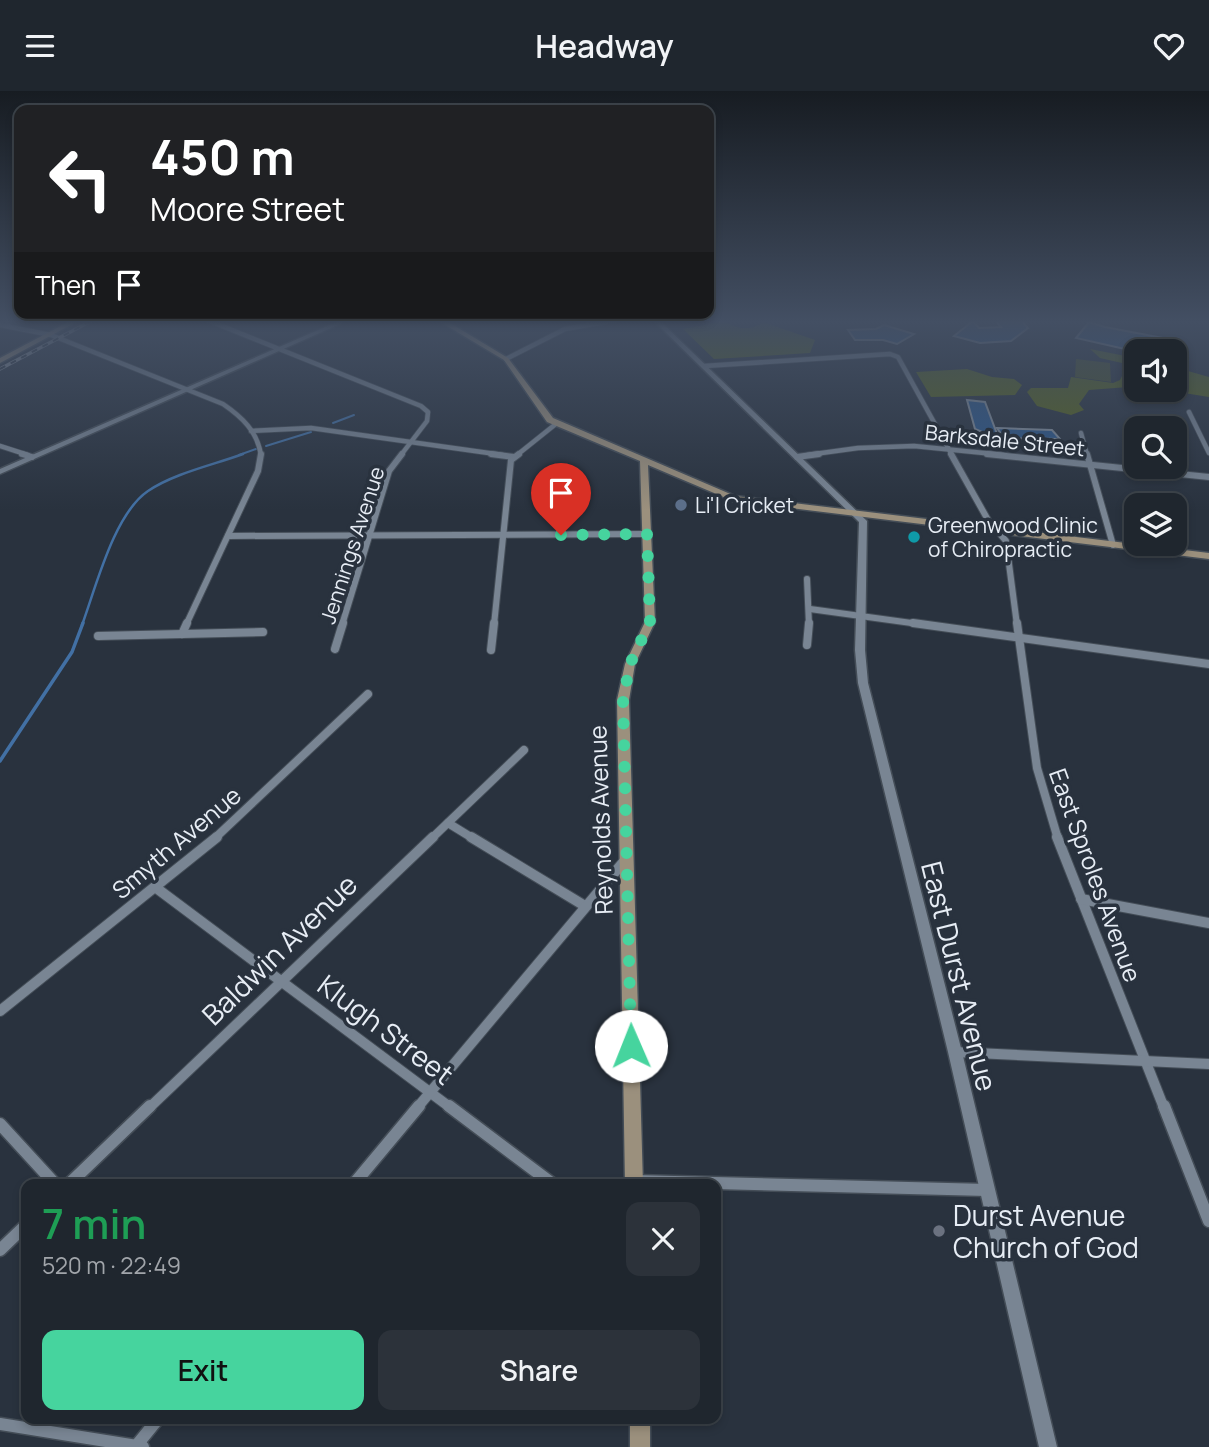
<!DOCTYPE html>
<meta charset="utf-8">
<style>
body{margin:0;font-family:Manrope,sans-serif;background:#2c323a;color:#f1f3f6;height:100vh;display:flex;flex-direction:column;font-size:26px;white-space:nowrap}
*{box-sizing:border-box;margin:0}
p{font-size:23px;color:#a1a5aa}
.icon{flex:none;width:38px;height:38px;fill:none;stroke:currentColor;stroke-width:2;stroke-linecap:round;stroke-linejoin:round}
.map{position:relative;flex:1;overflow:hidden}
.side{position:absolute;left:21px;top:1088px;width:700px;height:245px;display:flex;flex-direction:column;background:#1f262e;border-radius:14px;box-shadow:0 4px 10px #0003,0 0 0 2px #3c434a}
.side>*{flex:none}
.hud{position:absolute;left:14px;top:14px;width:700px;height:214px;border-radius:14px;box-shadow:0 4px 10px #0003,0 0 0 2px #3c434a;background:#202124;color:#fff;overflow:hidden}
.fabs{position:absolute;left:1124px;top:248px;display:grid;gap:14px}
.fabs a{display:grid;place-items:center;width:63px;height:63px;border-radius:14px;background:#1f262e;box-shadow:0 4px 10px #0003,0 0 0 2px #3c434a;font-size:35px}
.pin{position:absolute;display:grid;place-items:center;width:60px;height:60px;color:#fff;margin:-72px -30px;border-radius:50% 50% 50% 0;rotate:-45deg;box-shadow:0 0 7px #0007}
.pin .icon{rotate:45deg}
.me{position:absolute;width:77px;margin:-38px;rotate:359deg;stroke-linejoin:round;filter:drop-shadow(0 0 5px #0008)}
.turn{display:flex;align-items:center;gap:24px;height:147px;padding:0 21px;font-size:32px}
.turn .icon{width:91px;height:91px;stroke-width:2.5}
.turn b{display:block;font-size:49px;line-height:60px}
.then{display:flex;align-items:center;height:66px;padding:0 21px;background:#0003;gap:14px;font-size:26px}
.round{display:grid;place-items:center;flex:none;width:74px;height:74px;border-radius:14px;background:#2c323a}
.head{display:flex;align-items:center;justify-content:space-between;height:119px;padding:0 21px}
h1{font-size:42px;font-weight:600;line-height:52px;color:#1e9e55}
.cta{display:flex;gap:14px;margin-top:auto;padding:14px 21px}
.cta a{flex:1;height:80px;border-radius:14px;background:#46d49e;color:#111;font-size:28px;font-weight:600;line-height:80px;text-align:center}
.cta a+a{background:#2c323a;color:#f1f3f6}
header{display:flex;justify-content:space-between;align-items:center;height:91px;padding:0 21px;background:#1f262e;font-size:32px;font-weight:600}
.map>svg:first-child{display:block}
.green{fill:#485128}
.forest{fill:#56631b}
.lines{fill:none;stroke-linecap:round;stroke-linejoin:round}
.stream-far2{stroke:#4270a4;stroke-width:2}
.stream-far1{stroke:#4270a4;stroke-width:2.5}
.stream{stroke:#4270a4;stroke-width:3.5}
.building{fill:#2b5689;stroke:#808c9a;stroke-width:2}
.minor-far4-casing{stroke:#444d57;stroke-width:6}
.minor-far3-casing{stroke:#444d57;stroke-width:8}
.minor-far2-casing{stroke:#444d57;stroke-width:10}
.minor-far1-casing{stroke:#444d57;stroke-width:12}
.minor-casing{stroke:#444d57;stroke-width:15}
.tertiary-casing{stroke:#444d57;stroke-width:3}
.secondary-casing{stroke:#444d57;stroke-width:3}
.minor-far4{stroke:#798593;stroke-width:4.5}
.minor-far3{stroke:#798593;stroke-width:6}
.minor-far2{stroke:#798593;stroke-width:8}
.minor-far1{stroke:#798593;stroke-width:10}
.minor{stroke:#798593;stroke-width:12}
.tertiary{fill:#798593;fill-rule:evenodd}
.secondary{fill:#9b907d;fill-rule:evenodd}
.rail-casing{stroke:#9199a2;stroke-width:3.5}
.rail{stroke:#29323e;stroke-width:2;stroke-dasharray:6;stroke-linecap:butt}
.route{stroke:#46d49e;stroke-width:12;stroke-dasharray:0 21.6}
.service-dot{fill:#5c6f8a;stroke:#29323e;stroke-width:2.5}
.culture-dot{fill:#0f9aa8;stroke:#29323e;stroke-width:2.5}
.worship-dot{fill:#6b7280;stroke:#29323e;stroke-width:2.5}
.labels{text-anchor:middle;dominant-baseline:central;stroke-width:7;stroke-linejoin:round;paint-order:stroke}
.far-street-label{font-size:21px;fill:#e7edf5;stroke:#29323e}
.far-poi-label{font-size:21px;fill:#e7edf5;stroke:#29323e;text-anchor:start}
.street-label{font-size:24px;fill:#e7edf5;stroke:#29323e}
.near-street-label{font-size:28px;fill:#e7edf5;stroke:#29323e}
.near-poi-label{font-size:28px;fill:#e7edf5;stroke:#29323e;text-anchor:start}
</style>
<header><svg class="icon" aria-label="menu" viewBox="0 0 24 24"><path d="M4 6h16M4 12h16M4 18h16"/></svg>Headway<svg class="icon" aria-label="heart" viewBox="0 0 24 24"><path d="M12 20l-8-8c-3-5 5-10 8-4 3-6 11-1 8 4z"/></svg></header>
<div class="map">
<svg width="1209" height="1356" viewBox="0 0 1209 1356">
<rect width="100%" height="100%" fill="#29323e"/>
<path class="green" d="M1076,268L1110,272L1111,291L1075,286Z"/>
<g class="forest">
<path d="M724,230C737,238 750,241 763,231L815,249L810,262L714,268L683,238Z"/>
<path d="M1090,258L1136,267V298L1128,296L1089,299L1079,313L1084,319L1071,324L1037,315L1027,301L1031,297H1068L1071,286L1113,292L1120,289L1124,281L1122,272L1100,267Z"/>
<path d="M1174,276L1209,286V306L1184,302L1181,291L1177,290L1175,302L1138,299H1174Z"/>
<path d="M967,278L992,286L1014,288L1022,294L1015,304L931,306L916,281Z"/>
</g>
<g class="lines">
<g class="stream-far2">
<path d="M333,332L354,324"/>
<path d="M266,355L311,341"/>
<path d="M239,364L256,358"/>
</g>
<path class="stream-far1" d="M82,534C96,496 114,423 148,400C175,382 213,374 243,363"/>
<path class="stream" d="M0,670L72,561L83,532"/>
</g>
<g class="building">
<path d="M995,229H1021L1028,237L1011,250L980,252L954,245L973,230L979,237L1001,236Z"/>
<path d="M1089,231L1105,236L1163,247L1155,261H1138L1076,247Z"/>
<path d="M884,234L914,243L897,253L883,249H855L848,239L876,238Z"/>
<path d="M967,309L985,311L997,343L989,344L975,338Z"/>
<path d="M997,337L1052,339L1060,348L1004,347Z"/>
</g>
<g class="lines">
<defs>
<g id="minor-far4">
<path d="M207,229L421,315L428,321L427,330L401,364"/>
<path d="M0,234L51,244L223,313C242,326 257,340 261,364"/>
<path d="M506,268L565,238L617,229"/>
<path d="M704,275L890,263L898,266L952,364"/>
<path d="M1189,321L1209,362"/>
<path d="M251,340L311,337L503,364"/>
<path d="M1081,342L1087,364"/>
<path d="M0,355L28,364"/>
<path d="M517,364L557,332"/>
<path d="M807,364L858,357L914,355L1004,364"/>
</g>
<g id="minor-far3">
<path d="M22,363L32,366"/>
<path d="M491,363L514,366"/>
<path d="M951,363L988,429L1006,450L1017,534"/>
<path d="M987,363L1209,386"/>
<path d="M1087,363L1113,454"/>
<path d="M797,366L819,363"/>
<path d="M228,445L647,443"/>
<path d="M807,488L809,534"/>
<path d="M810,518L926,534"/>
<path d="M186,534L258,380L261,363"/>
<path d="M342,534L389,380L402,363"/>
<path d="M494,534L511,369L519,363"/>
</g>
<g id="minor-far2">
<path d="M913,532L1209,573"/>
<path d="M1017,532L1037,677L1058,748"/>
<path d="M182,543L187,532"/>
<path d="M98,545L263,541"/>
<path d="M807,554L809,532"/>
<path d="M335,558L343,532"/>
<path d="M491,559L494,532"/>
<path d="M448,732L474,748"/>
<path d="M214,748L368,603"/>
<path d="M431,748L524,659"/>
</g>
<g id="minor-far1">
<path d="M471,746L585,815"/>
<path d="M1057,746L1164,1017"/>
<path d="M155,796L451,1017"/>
<path d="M1081,808L1209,832"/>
<path d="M0,920L217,746"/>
<path d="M955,961L1209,973"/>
<path d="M149,1017L433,746"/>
<path d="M417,1017L626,768"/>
</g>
<g id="minor">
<path d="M449,1015L554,1094"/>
<path d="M1164,1015L1209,1130"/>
<path d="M0,1033L56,1094"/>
<path d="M634,1090L987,1099"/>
<path d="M68,1094L150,1015"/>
<path d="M353,1094L419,1015"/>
<path d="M0,1159L26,1134"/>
<path d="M0,1333L143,1356"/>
<path d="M136,1355L158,1328"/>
</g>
<g id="tertiary">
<path d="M341,229H349L0,383V378Z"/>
<path d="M653,229H659L867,430L865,559L868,592L962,961L1057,1356H1039L948,961L858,592L855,559L859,431Z"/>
</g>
<g id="secondary">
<path d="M72,229H80L0,272V267Z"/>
<path d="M437,229H445L508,267L553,327L735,405L1209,462V468L733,410L648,374L655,531L635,573L629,609L643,1094H625L617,609L625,573L645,531L640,370L547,331L504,269Z"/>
<rect x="630" y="1328" width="20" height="28"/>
</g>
</defs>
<use href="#minor-far4" class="minor-far4-casing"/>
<use href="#minor-far3" class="minor-far3-casing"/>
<use href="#minor-far2" class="minor-far2-casing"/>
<use href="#minor-far1" class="minor-far1-casing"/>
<use href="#minor" class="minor-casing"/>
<use href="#tertiary" class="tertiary-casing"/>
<use href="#secondary" class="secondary-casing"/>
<use href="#minor-far4" class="minor-far4"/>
<use href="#minor-far3" class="minor-far3"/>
<use href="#minor-far2" class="minor-far2"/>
<use href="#minor-far1" class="minor-far1"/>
<use href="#minor" class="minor"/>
<use href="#tertiary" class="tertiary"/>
<use href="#secondary" class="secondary"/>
<defs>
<path id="rail" d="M0,278L93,229"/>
</defs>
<use href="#rail" class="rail-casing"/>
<use href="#rail" class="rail"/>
</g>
<linearGradient id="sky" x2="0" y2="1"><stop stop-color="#171c22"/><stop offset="0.55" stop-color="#434f63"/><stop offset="1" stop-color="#434f63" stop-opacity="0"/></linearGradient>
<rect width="1209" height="419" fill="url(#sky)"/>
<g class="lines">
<path class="route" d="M561,444L647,443L650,531L630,573L623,609L631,955"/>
</g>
<circle class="service-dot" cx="681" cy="414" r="7"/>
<circle class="culture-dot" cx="914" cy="446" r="7"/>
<circle class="worship-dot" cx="939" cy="1140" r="7"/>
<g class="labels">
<g class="far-street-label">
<text transform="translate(1005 349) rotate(6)">Barksdale Street</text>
<text transform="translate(352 454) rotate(-72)">Jennings Avenue</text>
</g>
<g class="far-poi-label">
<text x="695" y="414">Li'l Cricket</text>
<text x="928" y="434">Greenwood Clinic<tspan x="928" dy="24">of Chiropractic</tspan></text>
</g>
<g class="street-label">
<text transform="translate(600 729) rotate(-92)">Reynolds Avenue</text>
<text transform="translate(176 751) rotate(-40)">Smyth Avenue</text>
<text transform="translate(1096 784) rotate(70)">East Sproles Avenue</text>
</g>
<g class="near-street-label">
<text transform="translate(279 858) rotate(-44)">Baldwin Avenue</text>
<text transform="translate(960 885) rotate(76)">East Durst Avenue</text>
<text transform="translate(386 938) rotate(37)">Klugh Street</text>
</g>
<g class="near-poi-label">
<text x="953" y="1124">Durst Avenue<tspan x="953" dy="32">Church of God</tspan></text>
</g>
</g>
</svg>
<div class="fabs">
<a><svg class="icon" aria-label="sound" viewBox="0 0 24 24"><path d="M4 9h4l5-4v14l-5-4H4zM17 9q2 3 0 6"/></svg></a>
<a><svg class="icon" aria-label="search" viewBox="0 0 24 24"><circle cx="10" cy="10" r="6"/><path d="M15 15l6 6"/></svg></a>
<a><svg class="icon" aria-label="layers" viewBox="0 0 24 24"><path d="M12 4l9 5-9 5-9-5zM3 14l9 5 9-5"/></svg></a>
</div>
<div class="pin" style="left:561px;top:444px;background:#d93025"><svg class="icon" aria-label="arrive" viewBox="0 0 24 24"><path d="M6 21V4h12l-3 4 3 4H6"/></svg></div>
<svg class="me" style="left:631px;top:955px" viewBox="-20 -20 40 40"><circle r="19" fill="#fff"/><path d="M0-13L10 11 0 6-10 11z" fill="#46d49e"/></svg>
<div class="hud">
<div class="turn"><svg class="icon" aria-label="left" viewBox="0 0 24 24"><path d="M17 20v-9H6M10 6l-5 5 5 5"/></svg><div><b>450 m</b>Moore Street</div></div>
<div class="then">Then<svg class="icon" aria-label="arrive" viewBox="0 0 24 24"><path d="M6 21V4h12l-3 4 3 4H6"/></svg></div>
</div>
<section class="side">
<div class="head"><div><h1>7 min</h1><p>520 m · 22:49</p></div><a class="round"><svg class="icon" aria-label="close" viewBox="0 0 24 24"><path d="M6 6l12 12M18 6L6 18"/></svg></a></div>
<div class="cta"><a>Exit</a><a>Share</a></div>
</section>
</div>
